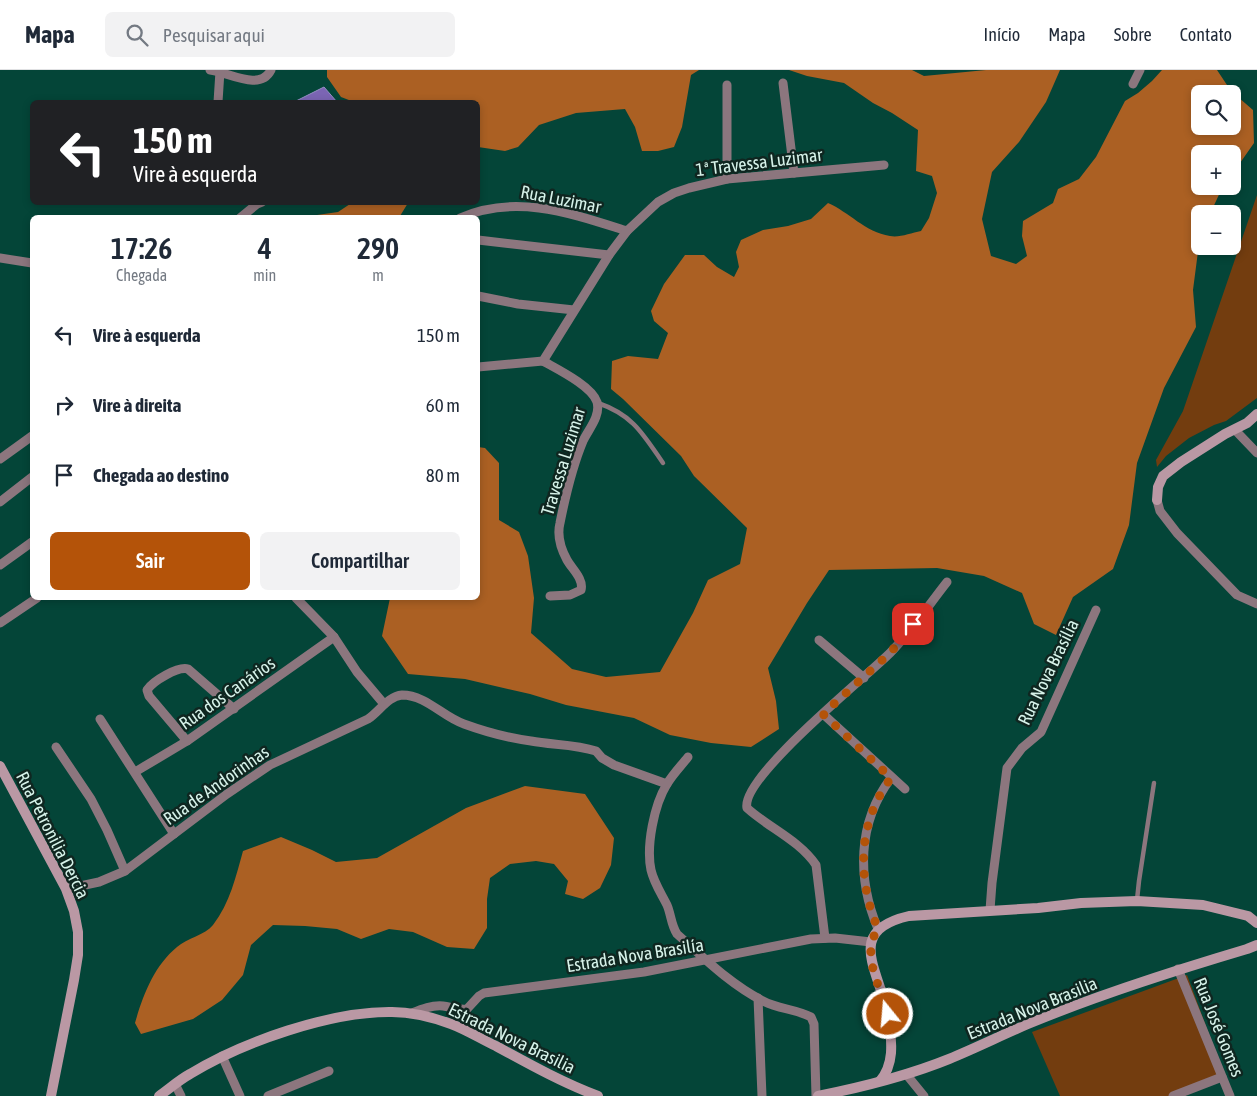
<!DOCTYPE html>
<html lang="pt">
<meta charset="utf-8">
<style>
body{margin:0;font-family:"Asap Condensed",sans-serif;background:#f2f2f3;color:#1f2937;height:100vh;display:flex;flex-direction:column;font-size:19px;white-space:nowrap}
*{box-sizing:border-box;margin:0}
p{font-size:16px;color:#747a83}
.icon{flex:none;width:28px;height:28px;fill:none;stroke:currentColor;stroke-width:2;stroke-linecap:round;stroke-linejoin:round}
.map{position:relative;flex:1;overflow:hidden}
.side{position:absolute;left:30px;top:145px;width:450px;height:385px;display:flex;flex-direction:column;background:#fff;border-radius:8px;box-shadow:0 2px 8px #0003}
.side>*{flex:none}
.banner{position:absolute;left:30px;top:30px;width:450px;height:105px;border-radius:8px;box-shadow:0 2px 8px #0003;background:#202124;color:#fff;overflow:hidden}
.fabs{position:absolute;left:1191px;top:15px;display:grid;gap:10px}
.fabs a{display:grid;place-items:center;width:50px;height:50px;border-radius:8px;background:#fff;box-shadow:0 2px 8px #0003;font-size:25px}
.pin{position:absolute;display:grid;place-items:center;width:42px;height:42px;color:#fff;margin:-21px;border-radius:10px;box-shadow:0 2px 8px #0006}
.me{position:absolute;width:55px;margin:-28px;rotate:343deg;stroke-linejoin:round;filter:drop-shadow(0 0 4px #0008)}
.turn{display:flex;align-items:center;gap:18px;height:105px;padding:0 20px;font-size:22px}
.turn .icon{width:65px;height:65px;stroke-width:2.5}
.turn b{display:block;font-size:35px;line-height:42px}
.eta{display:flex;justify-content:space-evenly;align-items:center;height:85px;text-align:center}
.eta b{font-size:30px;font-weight:600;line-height:35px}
.cta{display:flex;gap:10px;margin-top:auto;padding:10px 20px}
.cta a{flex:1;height:58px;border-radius:8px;background:#b45309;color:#fff;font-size:20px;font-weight:600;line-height:58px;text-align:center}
.cta a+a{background:#f2f2f3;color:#1f2937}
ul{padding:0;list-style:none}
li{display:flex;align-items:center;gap:15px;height:70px;padding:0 20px}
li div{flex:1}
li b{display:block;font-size:19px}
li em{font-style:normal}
header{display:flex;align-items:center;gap:30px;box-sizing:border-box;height:70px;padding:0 25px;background:#fff;border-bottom:1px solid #e0e1e3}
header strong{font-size:24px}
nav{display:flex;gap:28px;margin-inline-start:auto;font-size:18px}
.search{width:350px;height:45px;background:#f2f2f3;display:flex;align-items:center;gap:12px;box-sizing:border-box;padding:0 18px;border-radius:8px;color:#747a83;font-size:19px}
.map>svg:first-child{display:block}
.green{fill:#733d0f}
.forest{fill:#ab6023;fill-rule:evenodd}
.water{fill:#7b65b4;stroke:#968fc4}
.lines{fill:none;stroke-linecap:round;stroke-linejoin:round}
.lane{stroke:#8c767e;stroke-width:4.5}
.street{stroke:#8c767e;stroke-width:9}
.secondary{stroke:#ba98a4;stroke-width:10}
.route{stroke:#b45309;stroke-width:9;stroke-dasharray:0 16.2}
.labels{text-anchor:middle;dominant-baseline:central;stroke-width:5;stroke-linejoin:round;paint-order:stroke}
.street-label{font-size:18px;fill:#d6f2e9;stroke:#0f2620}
</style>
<header>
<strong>Mapa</strong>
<div class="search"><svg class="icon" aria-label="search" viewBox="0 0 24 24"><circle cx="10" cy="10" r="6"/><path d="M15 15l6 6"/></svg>Pesquisar aqui</div>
<nav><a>Início</a><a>Mapa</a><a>Sobre</a><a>Contato</a></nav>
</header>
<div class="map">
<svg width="1257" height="1026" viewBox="0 0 1257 1026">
<rect width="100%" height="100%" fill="#044538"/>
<g class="green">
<path d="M1257,125V328L1226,351L1214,355L1189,368L1166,386L1157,397L1156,390L1183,341Z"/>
<path d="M1187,905L1226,1010L1176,1026H1060L1032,962Z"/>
</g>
<g class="forest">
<path d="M327,0H699L691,5L682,57L674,77L658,81H642L635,57L625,39L576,43L539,55L518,77L505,81L478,77V32H354L341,27L327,7Z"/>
<path d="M789,0H912L924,6L986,0H1060L1046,32L1019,72L992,102L982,149L991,186L1016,194L1027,186L1022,166L1023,151L1053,133L1058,119L1079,109L1096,87L1125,31L1138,23L1152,11L1162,0H1217L1231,21L1253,40L1254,73L1233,103L1232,84H1200V116H1223L1210,144H1200V166L1193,220L1196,257L1164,318L1137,393L1129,455L1113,499L1073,527L1056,565L1034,554L1022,523L984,506L937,498L829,500L807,533L768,598L776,631L779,659L751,677L711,673L670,665L634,648L566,635L530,624L465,609L408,604L382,566L390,528H478V377L485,378L499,393V450L519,462L528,486L534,528L531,563L572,599L606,607L660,602L693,543L708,510L740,494L747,458L694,406L681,386L623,329L611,319L612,291L628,286L658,289L668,263L654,251L651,241L664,214L685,185H704L717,197L734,207L739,197L736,182L741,170L763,160L788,156L811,149L828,133C849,142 865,162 890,166C899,168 911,163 921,161L929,148L937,123L932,106L916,101L918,60L892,43L873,33L844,13L807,6ZM1200,24H1232V56H1200Z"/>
<path d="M353,132H408V133L400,146L303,147L338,142Z"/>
<path d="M525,716L585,724L614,768L611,795L600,818L583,829L565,824L568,811L554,794L536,791L510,794L490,808L487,829V858L474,879L447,877L413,862L389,859L361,869L337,859L305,856L273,855L251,875L243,905L222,930L193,949L141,964L135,953C143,925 154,896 177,877C187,868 205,865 213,855C230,833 236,806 243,781L281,767L312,780L336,792L377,788L466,738Z"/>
</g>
<path class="water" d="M324,17L337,32H294Z"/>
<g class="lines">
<g class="lane">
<path d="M598,333C633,345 643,364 663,393"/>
<path d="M1137,830L1139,811L1154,713"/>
</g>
<g class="street">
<path d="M210,0C228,2 260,22 271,0"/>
<path d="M783,13L794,103"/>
<path d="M1133,14L1140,0"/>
<path d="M218,32L220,1"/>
<path d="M727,109V15"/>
<path d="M240,148L257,134L262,132"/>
<path d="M460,148C516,123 573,144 627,161"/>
<path d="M478,170L609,185"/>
<path d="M0,188L32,193"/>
<path d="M478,226L518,234L574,240"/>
<path d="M543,291C557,299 592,316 597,332C601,346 588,360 583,371C573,395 565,428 560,453C557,465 561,479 567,490C572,499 584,509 581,520L570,525L550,526"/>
<path d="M478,297L543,291L609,185L627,161L658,132L674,123L689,118L727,109L884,95"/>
<path d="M1235,360L1257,383"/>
<path d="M0,389L32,366"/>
<path d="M1157,430L1160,441L1177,463L1237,525L1257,534"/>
<path d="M0,432L32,407"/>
<path d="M0,495L32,472"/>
<path d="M296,528L334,567L357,602L384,634"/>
<path d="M0,553L37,528"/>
<path d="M819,570L864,608"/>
<path d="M823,644L905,719"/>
<path d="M100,649L174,764"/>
<path d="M187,671L149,626L147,620C153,611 178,596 188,599L234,639"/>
<path d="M56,677L91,729L107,760L125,801"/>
<path d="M688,687C681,696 673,704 667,714C654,735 646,776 651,800C654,813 661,823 667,835C671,844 671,855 677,864C704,888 730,914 763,931C778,939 796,939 811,947L814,954L816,1026"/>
<path d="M135,702L187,671L334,567"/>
<path d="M66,819L99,812L125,801L227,724L270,695L368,649C379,642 388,626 402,625C426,625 443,647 464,654C486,662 508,668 531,671C552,675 575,674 596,681L602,688L614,695L667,714"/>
<path d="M990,840L992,813L1007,698L1022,678L1041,662L1096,540"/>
<path d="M878,859C857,809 857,753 891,708"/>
<path d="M825,868L816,795C799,770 769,758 747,738C740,708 866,607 890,583C911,562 928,536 947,512"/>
<path d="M1178,899L1230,1026"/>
<path d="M758,928L762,1026"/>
<path d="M412,943C422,939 432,935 443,936C451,937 458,940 467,939L479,926L484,923L644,902L811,869L835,868L871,872"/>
<path d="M222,986L240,1026"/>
<path d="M906,1004L924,1026"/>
<path d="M175,1014L181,1026"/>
<path d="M268,1026L329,1001"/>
<path d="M1173,1026L1222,1007"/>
</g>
<g class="secondary">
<path d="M1157,430L1158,417L1163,406L1181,392L1225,364L1247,353L1257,344"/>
<path d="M0,696L66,819L74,841L78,862V885L74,910L51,1026"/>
<path d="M880,1011C887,1003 890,994 891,983C892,965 889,947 884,930C872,890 852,859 909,846L1038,838L1081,833L1137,831L1203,835L1248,846L1257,853"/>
<path d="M159,1026C169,1019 179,1010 190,1004C242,972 331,941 392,942C412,942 432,947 451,954C467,960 481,969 496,976C529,994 563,1013 598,1026"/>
<path d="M818,1026C863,1017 907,1006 949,989C976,978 1002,965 1028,954C1100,924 1173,901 1247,879L1257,875"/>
</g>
</g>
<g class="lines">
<path class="route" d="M888,944C881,918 860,884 878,859C857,809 857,753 891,708L823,644L891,582L913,554"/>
</g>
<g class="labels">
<g class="street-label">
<text transform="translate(759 92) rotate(-7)">1ª Travessa Luzimar</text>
<text transform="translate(561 129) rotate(11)">Rua Luzimar</text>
<text transform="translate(563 391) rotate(-73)">Travessa Luzimar</text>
<text transform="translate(1048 602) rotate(-64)">Rua Nova Brasília</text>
<text transform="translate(227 623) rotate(-35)">Rua dos Canários</text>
<text transform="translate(216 715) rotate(-35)">Rua de Andorinhas</text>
<text transform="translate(53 765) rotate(63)">Rua Petronilia Dercia</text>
<text transform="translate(635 885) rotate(-9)">Estrada Nova Brasilía</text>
<text transform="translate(1032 938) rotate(-22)">Estrada Nova Brasilia</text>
<text transform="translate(1219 957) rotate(68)">Rua José Gomes</text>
<text transform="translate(512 968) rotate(26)">Estrada Nova Brasilia</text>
</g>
</g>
</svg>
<div class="fabs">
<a><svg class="icon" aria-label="search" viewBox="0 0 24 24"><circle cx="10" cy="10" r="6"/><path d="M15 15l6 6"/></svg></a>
<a>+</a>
<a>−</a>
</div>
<div class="pin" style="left:913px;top:554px;background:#d93025"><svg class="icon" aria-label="arrive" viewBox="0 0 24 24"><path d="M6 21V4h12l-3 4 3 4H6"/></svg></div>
<svg class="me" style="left:888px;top:944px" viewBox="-20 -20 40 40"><circle r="17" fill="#b45309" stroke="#fff" stroke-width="3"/><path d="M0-11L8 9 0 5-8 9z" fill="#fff"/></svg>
<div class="banner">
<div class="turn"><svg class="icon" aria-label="left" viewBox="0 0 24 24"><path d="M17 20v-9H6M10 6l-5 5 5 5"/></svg><div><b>150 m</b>Vire à esquerda</div></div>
</div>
<section class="side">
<div class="eta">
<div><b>17:26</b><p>Chegada</p></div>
<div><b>4</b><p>min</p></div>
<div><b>290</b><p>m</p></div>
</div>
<ul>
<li><svg class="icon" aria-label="left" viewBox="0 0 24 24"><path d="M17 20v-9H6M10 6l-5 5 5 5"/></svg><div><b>Vire à esquerda</b></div><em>150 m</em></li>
<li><svg class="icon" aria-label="right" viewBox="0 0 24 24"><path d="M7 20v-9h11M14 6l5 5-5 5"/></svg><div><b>Vire à direita</b></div><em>60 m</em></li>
<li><svg class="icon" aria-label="arrive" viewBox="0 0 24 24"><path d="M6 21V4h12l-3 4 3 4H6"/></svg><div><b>Chegada ao destino</b></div><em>80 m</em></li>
</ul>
<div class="cta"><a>Sair</a><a>Compartilhar</a></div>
</section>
</div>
